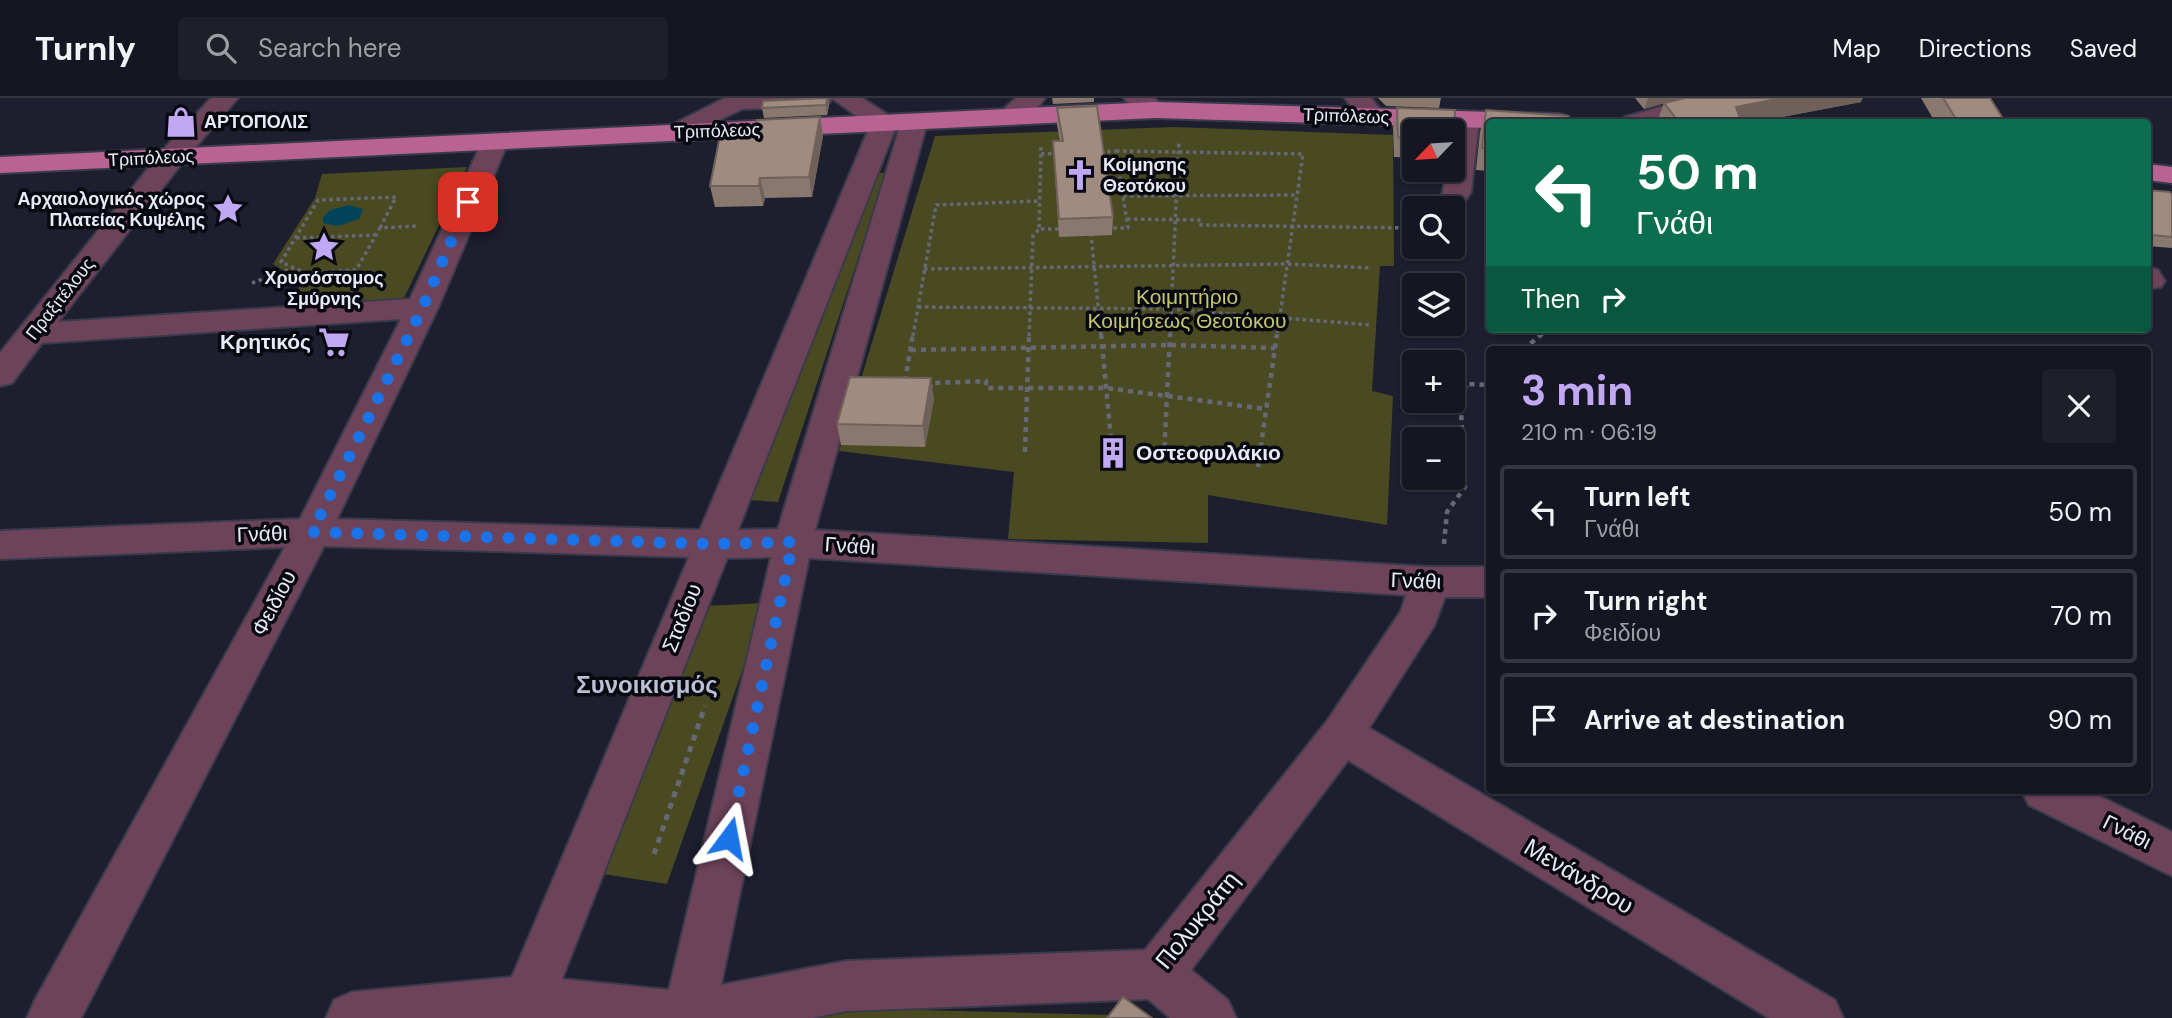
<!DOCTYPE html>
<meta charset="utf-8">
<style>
body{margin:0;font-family:"DM Sans",sans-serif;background:#1f1f2a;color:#f1f3f6;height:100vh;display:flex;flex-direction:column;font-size:26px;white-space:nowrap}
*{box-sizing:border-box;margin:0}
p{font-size:23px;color:#9e9fa5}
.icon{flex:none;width:38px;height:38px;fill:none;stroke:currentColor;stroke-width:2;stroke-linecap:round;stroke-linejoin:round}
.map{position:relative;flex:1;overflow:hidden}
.sheet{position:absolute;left:1486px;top:248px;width:665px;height:448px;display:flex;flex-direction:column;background:#161622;border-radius:7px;box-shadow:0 2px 5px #0004,0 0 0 2px #353540}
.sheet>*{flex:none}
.banner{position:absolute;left:1486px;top:21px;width:665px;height:214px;border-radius:7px;box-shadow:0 2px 5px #0004,0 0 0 2px #353540;background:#0b6e4f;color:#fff;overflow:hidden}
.needle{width:46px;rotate:245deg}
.tools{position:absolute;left:1402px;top:21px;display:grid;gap:14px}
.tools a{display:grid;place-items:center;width:63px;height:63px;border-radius:7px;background:#161622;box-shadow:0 2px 5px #0004,0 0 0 2px #353540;font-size:35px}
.pin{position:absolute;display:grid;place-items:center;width:60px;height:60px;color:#fff;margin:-30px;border-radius:14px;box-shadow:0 4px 10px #0006}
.me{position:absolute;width:77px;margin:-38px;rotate:13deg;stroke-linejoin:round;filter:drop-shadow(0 0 5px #0008)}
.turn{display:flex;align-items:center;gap:24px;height:147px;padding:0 35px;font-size:32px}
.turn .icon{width:91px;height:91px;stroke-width:2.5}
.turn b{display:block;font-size:49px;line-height:60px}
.then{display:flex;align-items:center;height:66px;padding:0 35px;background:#0003;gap:14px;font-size:26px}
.round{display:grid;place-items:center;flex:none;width:74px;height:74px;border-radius:7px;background:#1f1f2a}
.head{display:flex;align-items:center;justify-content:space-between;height:119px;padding:0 35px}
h1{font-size:42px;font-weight:700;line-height:52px;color:#c0a8f3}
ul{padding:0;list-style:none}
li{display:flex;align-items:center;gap:21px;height:94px;margin:0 14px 10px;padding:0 21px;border:4px solid #353540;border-radius:7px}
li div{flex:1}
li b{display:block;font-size:26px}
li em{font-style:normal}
header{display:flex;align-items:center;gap:42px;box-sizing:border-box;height:98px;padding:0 35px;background:#161622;border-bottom:2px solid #353540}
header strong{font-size:33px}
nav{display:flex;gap:38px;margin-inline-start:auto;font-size:24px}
.search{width:490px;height:63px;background:#1f1f2a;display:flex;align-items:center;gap:18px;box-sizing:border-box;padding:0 24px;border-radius:7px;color:#9e9fa5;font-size:26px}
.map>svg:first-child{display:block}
.green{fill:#494a22}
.water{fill:#00445a}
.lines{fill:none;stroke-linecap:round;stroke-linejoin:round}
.minor-casing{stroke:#3a3b4a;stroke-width:4}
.major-casing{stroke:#3a3b4a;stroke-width:4}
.path-far2{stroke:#676876;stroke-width:3.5;stroke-dasharray:3.5 3.5;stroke-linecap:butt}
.path-far1{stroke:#676876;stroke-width:4.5;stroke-dasharray:5 5;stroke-linecap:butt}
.path{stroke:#676876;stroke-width:5;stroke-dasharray:6 6;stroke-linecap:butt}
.minor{fill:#6d435a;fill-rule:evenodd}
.major{fill:#b96395;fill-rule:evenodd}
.wall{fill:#89786e}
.shaded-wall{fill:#6f615a}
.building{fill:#9f8b80;stroke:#6f615a;stroke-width:2}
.route{stroke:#1a73e8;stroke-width:12;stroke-dasharray:0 21.6}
.labels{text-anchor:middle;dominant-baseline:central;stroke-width:7;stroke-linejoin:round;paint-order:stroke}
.far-street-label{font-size:18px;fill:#e9eaf5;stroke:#080910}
.far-poi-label{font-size:18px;font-weight:bold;fill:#e9eaf5;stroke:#080910;text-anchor:start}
.park-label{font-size:21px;fill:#c5c86a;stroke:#080910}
.poi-label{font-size:21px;font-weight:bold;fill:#e9eaf5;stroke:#080910;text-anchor:end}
.street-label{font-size:21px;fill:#e9eaf5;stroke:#080910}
.quarter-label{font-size:24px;font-weight:bold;fill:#bdbfd4;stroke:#080910}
.near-street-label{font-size:24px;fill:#e9eaf5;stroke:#080910}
</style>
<header>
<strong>Turnly</strong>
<div class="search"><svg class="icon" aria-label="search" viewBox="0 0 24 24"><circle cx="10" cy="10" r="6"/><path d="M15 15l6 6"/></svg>Search here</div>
<nav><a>Map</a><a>Directions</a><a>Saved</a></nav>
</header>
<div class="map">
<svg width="2172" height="920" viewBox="0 0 2172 920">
<rect width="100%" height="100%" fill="#1d1e2e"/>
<g class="green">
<path d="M1173,29L1393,37L1394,168H1380L1372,293L1393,298L1387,427L1208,397V445L1008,441L1014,374L839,353L935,38Z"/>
<path d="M467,69L404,200L292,208L301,184L273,166L315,100L322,76Z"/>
<path d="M877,75H886L778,404L748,402Z"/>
<path d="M766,505L667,786L597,775L705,508Z"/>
<path d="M838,910L1112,917L1110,920H818L821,916Z"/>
</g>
<path class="water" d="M349,107L363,111L359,121L338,128L323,125V119L330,112Z"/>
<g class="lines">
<defs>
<g id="minor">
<path d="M211,0H238L182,65L58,224L410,201L482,44L486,38L495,36L504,38L508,44L438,210L337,421L700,432L870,28L832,0L829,5L820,8L742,11L677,43L668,41L664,35L668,29L725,0H862L893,20L897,26L738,432L778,431L901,25L905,19L914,17L923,19L927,25L815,432L1429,469H1489V499H1445L1434,528L1369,630L1835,902L1843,920H1769L1348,662L1191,872L1228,902L1236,920H1170L1148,901L846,913L811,920H326L334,902L352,894L512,879L689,459L324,448L81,920H27L35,902L285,449L0,461V433L300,421L401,221L42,245L12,285L0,288V255L162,53ZM771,459L669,892L562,881L727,460ZM809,460L1406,497L1401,513L1327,623L1145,852L846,863L721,887Z"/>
<path d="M1016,0H1045C1035,15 1017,29 999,24L995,19Z"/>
<path d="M1124,0H1154L1168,12L1164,17C1149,21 1133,13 1124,0Z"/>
<path d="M1345,0H1371L1386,19L1382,24C1363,29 1356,15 1345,0Z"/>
<path d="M1693,0H1734L1730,5L1661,24H1621L1625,19Z"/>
<path d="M1466,14L1475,17L1479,22L1471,94L1457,116L1452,117V110H1433L1443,94L1446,72H1452L1453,22L1457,17Z"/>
<path d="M2147,169L2158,172L2165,183L2161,189L2147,191Z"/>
<path d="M2022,693H2089L2172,734V778L2029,707Z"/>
</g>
<g id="major">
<path d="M1155,4L1560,16L1569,19L1573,24H1489V30L1155,20L0,75V59Z"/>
<path d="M2147,66L2172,69V85L2147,82Z"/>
</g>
</defs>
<use href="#minor" class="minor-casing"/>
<use href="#major" class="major-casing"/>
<g class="path-far2">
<path d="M1041,49L1039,131H1064"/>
<path d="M1116,53L1303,56L1277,238"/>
<path d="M1100,54L1116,53L1128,130H1107"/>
<path d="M1041,56L1060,55"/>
<path d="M1123,98L1297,97"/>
<path d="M1127,121L1201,122V127L1414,130"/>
<path d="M1091,135L1101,238"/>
<path d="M296,140L376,137"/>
<path d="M924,171L1287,166L1372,170"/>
<path d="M356,172L305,175L281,164L318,102L396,99L380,130"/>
<path d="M351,181L380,130L418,128"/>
<path d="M252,185L293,170"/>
<path d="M918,209L1170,211L1371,227"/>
<path d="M913,238L936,107L1039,103"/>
<path d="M1029,238L1033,138L1039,131"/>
<path d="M1170,238L1179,43"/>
<path d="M1540,238L1548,231"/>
</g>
<g class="path-far1">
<path d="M1101,236L1111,341"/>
<path d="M911,252L1168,247L1275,250"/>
<path d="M1523,252L1542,236"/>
<path d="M905,283L913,236"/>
<path d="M929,291L932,285L986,283V290H1106L1266,311"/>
<path d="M1025,354L1029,236"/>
<path d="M1164,359L1170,236"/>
<path d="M1258,369L1277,236"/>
<path d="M1444,446L1447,414L1465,389L1461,312L1466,286L1489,287"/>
</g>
<path class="path" d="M654,756L705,608"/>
<use href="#minor" class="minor"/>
<use href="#major" class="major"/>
</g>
<g class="wall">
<path d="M828,0L829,8L827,17L764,20L762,10L763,3Z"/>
<path d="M1052,0H1094V4L1053,6Z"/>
<path d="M1378,0H1441L1439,10L1386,8Z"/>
<path d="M1635,0H1684L1861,4L1755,24H1657L1664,5L1644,11Z"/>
<path d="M1921,0H1990L2005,24H1935Z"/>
<path d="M1057,10L1113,119L1112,137L1059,139L1053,43H1060L1057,27Z"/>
<path d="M1397,10L1455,12L1454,42L1452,50V33H1414V60L1394,59L1393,30Z"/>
<path d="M1486,12L1489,24V73L1476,72L1480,34Z"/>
<path d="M823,38L812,99L765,100L763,108L715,109L710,88Z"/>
<path d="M2147,92L2172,97V150L2147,148Z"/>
<path d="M934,301L925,349L841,347L837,326Z"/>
</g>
<g class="shaded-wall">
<path d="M827,0L829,8L827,17L826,7Z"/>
<path d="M1648,0H1684L1644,11Z"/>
<path d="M1782,0H1863L1861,4L1755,24H1730L1736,9Z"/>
<path d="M820,19L823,38L812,99L809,79Z"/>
<path d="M760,80L765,100L763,108L759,88Z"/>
<path d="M931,280L934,301L925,349L923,328Z"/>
</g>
<g class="building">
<path d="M827,0L826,7L762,10L763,3Z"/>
<path d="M1685,0H1782L1736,9L1741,24H1679L1664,5Z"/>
<path d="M1943,0H1990L2005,24H1958Z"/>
<path d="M1097,8L1113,119L1059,121L1053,43H1063L1057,10Z"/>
<path d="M1397,10L1455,12L1454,42H1452V33H1414V40L1398,39Z"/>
<path d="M1486,12L1568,18V24H1489V51L1482,50Z"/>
<path d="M820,19L809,79L760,80L759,88H710L720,38L756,36L757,22Z"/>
<path d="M2147,92L2170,94L2172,97V139L2152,137L2147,129Z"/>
<path d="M850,279L931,280L923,328L837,326Z"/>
<path d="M1123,899L1152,920H1107Z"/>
</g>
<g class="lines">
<path class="route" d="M468,104L422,211L312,434L713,446L793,444L729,740"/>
</g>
<defs>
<symbol id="shop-bare" viewBox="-9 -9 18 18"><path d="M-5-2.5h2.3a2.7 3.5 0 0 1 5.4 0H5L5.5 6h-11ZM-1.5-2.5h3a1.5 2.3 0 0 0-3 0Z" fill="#c0a8f3" stroke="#080910" stroke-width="2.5" paint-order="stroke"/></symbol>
<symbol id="church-bare" viewBox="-9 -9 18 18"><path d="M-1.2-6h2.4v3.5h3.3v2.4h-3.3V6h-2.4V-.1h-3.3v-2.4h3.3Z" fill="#c0a8f3" stroke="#080910" stroke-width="2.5" paint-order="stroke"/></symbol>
<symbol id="sight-bare" viewBox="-9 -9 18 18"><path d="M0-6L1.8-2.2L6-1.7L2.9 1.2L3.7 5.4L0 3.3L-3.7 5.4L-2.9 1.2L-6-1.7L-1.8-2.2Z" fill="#c0a8f3" stroke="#080910" stroke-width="2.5" paint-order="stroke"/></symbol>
<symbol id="supermarket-bare" viewBox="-9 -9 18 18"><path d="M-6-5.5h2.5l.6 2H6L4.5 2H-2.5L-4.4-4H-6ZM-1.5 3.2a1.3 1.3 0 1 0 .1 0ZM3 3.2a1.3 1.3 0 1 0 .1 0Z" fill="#c0a8f3" stroke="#080910" stroke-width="2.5" paint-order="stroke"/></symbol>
<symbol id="building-bare" viewBox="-9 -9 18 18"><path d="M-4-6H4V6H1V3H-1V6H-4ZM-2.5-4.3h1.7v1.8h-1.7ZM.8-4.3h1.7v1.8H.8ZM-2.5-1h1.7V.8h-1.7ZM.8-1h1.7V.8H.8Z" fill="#c0a8f3" stroke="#080910" stroke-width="2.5" paint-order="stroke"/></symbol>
</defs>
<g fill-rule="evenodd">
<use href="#shop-bare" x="159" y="2" width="44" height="44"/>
<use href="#church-bare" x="1058" y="55" width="44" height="44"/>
<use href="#sight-bare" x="206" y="89" width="44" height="44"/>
<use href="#sight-bare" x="302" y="127" width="44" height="44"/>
<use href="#supermarket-bare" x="312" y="222" width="44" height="44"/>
<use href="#building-bare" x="1091" y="333" width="44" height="44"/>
</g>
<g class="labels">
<g class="far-street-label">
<text transform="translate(1346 18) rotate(2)">Τριπόλεως</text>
<text transform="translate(717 33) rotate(-2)">Τριπόλεως</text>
<text transform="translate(151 60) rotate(-3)">Τριπόλεως</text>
<text transform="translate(60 201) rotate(-52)">Πραξιτέλους</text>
</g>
<g class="far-poi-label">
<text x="204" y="24">ΑΡΤΟΠΟΛΙΣ</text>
<text x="1103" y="67">Κοίμησης<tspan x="1103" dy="21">Θεοτόκου</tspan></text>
<text x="205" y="101" text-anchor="end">Αρχαιολογικός χώρος<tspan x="205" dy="21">Πλατείας Κυψέλης</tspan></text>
<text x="324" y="180" text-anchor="middle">Χρυσόστομος<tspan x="324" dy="21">Σμύρνης</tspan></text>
</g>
<g class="park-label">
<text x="1187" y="199">Κοιμητήριο<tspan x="1187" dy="24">Κοιμήσεως Θεοτόκου</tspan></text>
</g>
<g class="poi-label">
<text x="311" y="244">Κρητικός</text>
<text x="1136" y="355" text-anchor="start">Οστεοφυλάκιο</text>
</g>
<g class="street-label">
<text transform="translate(262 436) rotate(-2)">Γνάθι</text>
<text transform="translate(850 448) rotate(4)">Γνάθι</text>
<text transform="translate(1416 483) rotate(2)">Γνάθι</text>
<text transform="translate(274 505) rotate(-62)">Φειδίου</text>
<text transform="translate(682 520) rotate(-68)">Σταδίου</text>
<text transform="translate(2127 734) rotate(27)">Γνάθι</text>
</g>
<g class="quarter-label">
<text x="647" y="586">Συνοικισμός</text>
</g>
<g class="near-street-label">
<text transform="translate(1579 778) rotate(31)">Μενάνδρου</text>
<text transform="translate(1197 822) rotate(-51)">Πολυκράτη</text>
</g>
</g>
</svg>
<div class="tools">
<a><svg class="needle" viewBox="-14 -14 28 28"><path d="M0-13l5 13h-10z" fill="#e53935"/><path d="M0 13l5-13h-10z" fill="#9e9fa5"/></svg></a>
<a><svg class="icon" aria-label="search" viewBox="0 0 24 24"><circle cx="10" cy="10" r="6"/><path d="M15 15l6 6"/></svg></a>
<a><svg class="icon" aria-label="layers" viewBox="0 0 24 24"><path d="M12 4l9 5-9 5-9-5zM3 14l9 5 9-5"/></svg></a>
<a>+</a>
<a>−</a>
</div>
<div class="pin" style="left:468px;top:104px;background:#d93025"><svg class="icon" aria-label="arrive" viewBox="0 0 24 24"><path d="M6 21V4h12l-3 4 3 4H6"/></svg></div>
<svg class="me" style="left:729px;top:740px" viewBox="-20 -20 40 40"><path d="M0-17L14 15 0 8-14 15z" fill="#1a73e8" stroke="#fff" stroke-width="4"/></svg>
<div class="banner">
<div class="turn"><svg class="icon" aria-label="left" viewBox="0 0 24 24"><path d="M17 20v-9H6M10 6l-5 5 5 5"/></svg><div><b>50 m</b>Γνάθι</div></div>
<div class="then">Then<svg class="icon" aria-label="right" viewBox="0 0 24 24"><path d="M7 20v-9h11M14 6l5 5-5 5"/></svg></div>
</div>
<section class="sheet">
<div class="head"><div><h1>3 min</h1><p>210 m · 06:19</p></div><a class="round"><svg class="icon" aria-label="close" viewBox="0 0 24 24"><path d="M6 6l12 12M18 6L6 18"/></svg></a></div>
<ul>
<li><svg class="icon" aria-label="left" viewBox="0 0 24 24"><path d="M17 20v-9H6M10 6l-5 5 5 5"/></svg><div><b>Turn left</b><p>Γνάθι</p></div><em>50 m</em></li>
<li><svg class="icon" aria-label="right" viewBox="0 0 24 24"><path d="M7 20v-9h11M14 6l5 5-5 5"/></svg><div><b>Turn right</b><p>Φειδίου</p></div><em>70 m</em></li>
<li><svg class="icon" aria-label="arrive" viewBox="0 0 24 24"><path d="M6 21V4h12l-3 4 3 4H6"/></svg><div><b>Arrive at destination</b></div><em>90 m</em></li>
</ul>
</section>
</div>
